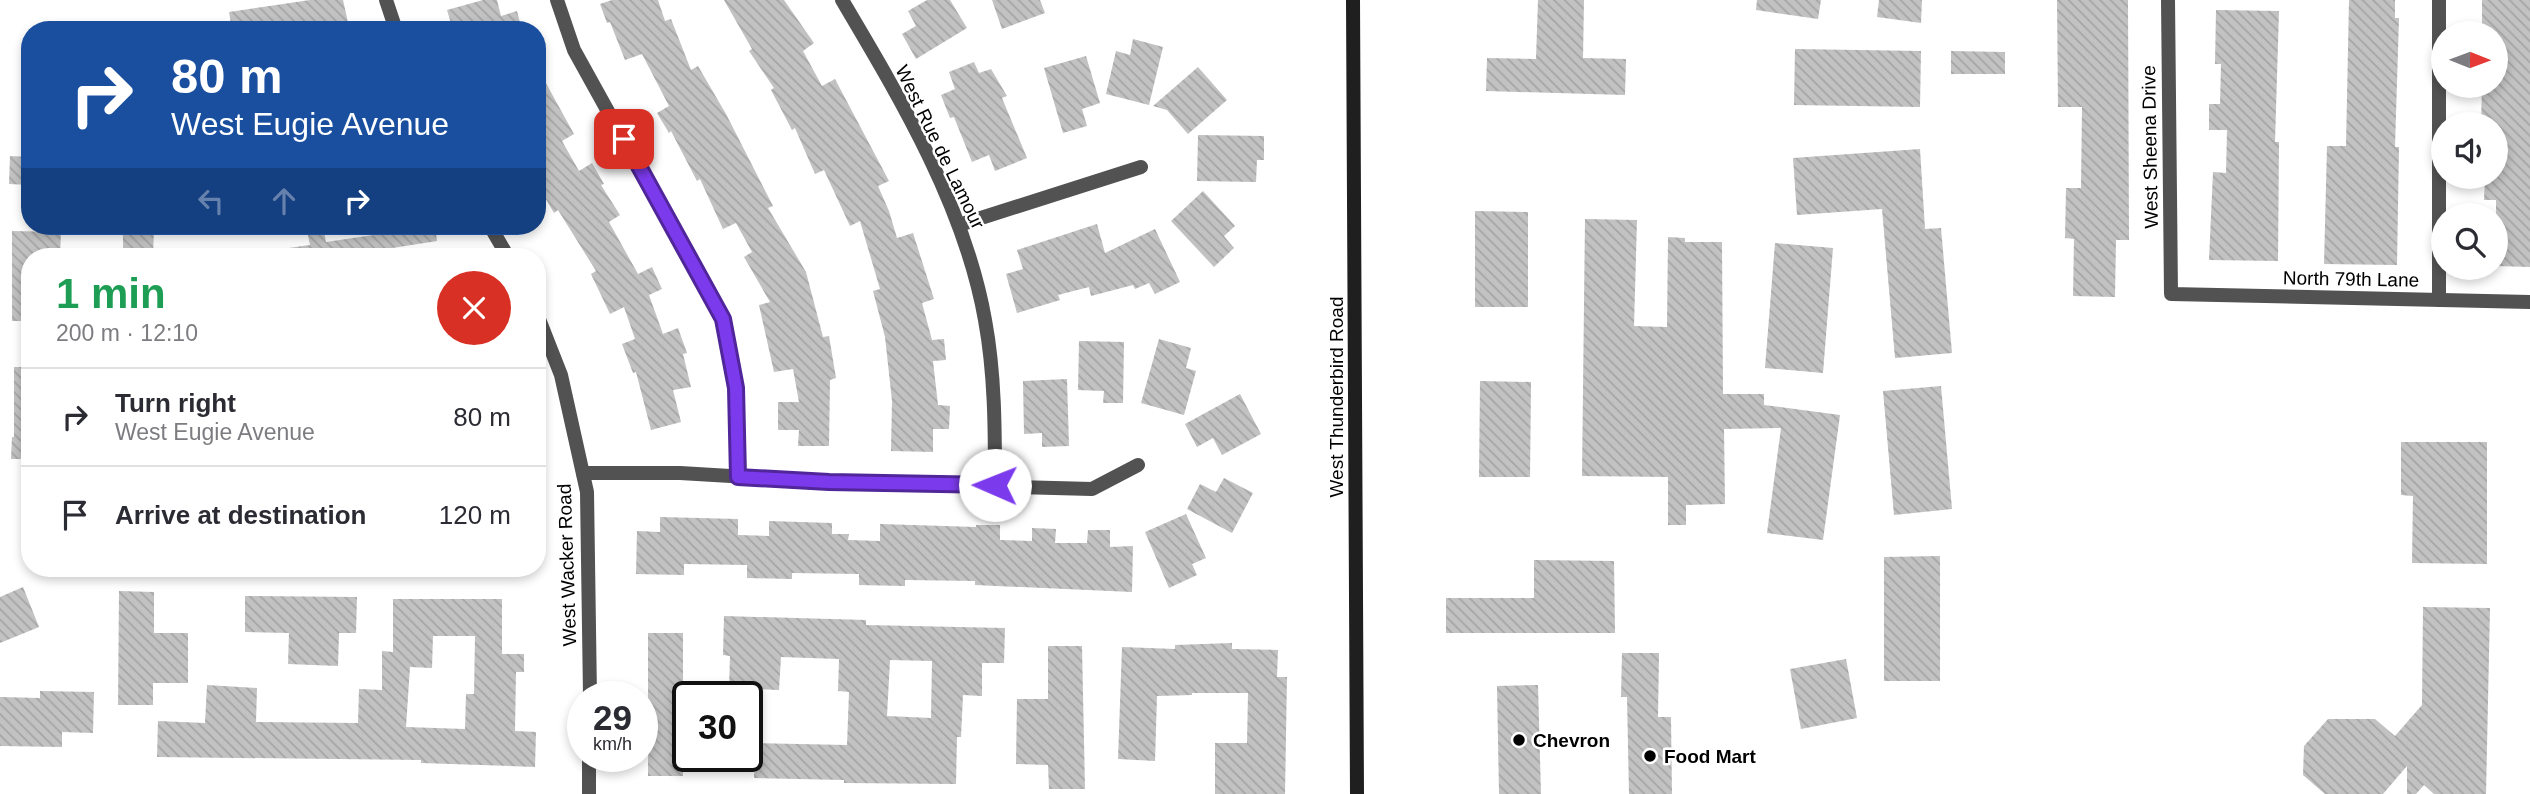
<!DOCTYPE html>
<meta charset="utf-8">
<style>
body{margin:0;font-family:Arial,sans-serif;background:#f7f7f7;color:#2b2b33;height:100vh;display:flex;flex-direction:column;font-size:26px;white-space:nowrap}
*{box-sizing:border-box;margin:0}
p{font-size:23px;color:#7c7c81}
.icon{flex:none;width:38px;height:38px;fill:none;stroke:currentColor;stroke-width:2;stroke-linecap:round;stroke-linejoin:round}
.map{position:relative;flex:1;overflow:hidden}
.sheet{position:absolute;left:21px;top:248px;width:525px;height:329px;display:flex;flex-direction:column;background:#fff;border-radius:28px;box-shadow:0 4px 10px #0003}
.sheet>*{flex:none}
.guide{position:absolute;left:21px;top:21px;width:525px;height:214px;border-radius:28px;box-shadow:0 4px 10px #0003;background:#1a4fa0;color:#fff;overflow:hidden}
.needle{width:46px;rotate:91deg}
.controls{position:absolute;left:2431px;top:21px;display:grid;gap:14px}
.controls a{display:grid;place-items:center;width:77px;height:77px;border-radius:50%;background:#fff;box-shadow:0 4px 10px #0003;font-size:35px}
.speed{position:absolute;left:567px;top:681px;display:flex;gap:14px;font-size:35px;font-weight:700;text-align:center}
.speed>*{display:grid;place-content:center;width:91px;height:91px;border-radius:50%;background:#fff;box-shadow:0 4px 10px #0003;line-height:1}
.speed small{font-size:18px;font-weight:400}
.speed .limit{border:4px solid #111;border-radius:10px;background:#fff;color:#111}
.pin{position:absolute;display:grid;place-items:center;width:60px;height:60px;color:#fff;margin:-30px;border-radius:14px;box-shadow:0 4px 10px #0006}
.me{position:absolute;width:77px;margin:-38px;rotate:271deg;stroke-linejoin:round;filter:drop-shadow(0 0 5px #0008)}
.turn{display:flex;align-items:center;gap:24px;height:147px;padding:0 35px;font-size:32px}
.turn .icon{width:91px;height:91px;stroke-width:2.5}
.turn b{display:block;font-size:49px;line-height:60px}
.lanes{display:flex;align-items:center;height:66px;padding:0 35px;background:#0003;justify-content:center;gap:35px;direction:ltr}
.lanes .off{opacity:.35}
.round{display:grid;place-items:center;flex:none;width:74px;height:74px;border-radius:37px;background:#f7f7f7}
.head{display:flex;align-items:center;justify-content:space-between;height:119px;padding:0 35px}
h1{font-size:42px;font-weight:600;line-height:52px;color:#1e9e55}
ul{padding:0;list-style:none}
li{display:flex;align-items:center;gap:21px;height:98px;padding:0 35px;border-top:2px solid #e1e1e2}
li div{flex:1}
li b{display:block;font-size:26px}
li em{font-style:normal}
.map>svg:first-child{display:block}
.building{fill:url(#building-back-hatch);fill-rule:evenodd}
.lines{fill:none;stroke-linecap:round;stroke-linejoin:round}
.street{stroke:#525252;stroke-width:14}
.secondary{stroke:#1f1f1f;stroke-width:14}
.route-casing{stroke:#51269a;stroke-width:18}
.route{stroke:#7c3aed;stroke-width:12}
.poi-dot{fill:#000;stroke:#fff;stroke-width:2.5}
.labels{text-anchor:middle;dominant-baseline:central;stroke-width:5;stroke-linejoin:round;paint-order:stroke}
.street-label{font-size:19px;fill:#000;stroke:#fff}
.poi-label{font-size:19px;font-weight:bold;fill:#000;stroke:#fff;text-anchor:start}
</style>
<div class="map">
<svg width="2530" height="794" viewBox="0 0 2530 794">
<defs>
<pattern id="building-back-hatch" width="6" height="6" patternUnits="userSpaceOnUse" patternTransform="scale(1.75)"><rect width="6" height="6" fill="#c2c2c2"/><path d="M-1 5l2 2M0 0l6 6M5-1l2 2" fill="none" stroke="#a5a5a5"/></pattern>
</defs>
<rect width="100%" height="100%" fill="#fff"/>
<g class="building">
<path d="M310,0H343L349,27L332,30H232L229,12Z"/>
<path d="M483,0H497L501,16L517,11L522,30H453L447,10Z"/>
<path d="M612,0H658L665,21L671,19L691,70L698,66L726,114L773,206L768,208L806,272L823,337L829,336L836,378L830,380L829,446H798L799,430H778V402H799L793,369L774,372L759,305L770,302L744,257L752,252L736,223L723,229L700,179L697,181L671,131L669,133L657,113L669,106L642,54L625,60L610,22L607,23L600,4Z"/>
<path d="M724,0H784L814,43L803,51L822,86L835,79L889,181L878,186L889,211L897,238L913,233L934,299L922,303L932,340L944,339L946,360L933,361L938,405L950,406L949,429H933V452L891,451L892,401L885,337L873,291L880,289L860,221L850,226L824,170L815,174L795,128L792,130L771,90L774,88L749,51L752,49Z"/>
<path d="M927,0H950L967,28L916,59L902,34L916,26L908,11Z"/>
<path d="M992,0H1040L1045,13L1002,29Z"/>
<path d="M1538,0H1584L1583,58L1626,59L1625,95L1486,91L1487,58L1536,59Z"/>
<path d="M1757,0H1821L1818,19L1756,10Z"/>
<path d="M1879,0H1922L1921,23L1877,17Z"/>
<path d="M2057,0H2128L2129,240H2116L2115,297L2073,296L2074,239L2065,238L2066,188H2081L2082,107H2058Z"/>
<path d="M2349,0H2395V18H2399L2395,147H2399L2397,265L2324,264L2327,146H2346Z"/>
<path d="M2482,0H2530V267L2496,266V200H2484L2485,177H2496V124H2481L2482,86H2496V33H2482Z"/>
<path d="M2216,10L2279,11L2275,142H2279L2278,261L2209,260L2213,172L2226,173L2227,130H2209V104H2220L2221,64H2215Z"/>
<path d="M1133,39L1163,47L1149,105L1106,94L1116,51L1130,55Z"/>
<path d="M1795,49L1921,51L1920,107L1794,105Z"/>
<path d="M1951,51L2005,52V74H1951Z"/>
<path d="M1086,56L1100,103L1082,109L1087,126L1063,133L1044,68Z"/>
<path d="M974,62L979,73L991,69L1007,96L1002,98L1027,158L995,171L989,155L972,162L954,117L950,118L941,95L955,89L949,72Z"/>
<path d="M537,67L574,134L562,141L579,171L592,163L604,184L601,185L620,215L609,222L638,274L652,267L662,289L649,295L663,334L678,328L687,353L683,354L691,387L673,390L681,422L651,430L636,372L633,373L622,344L635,339L624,307L610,314L591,274L596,271L558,210L554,213L537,184Z"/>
<path d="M1198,67L1227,100L1188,134L1167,110L1153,106Z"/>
<path d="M1198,135L1264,136V160H1257L1256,182L1197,181Z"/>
<path d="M1920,149L1925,229L1941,228L1952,353L1895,358L1882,209L1797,215L1793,158Z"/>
<path d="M10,156L30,157V185L9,184Z"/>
<path d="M1203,191L1235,226L1224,236L1234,248L1214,267L1171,221Z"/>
<path d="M1475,211L1528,212V307H1475Z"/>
<path d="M1585,219L1637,220L1634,326L1667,327L1668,237L1685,238V242H1722L1723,394H1764V405L1840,415L1823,540L1767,533L1781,428L1724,429L1725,504L1686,505V525H1668V477L1582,476Z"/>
<path d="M1097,224L1105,253L1155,229L1180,282L1155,294L1149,283L1135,289L1133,285L1091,296L1089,287L1058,295L1060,300L1017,313L1006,274L1023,269L1017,250Z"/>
<path d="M123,226H154L153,257H123Z"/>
<path d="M306,226H323L326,242L435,226L437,241L335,257H290L289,248L310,245Z"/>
<path d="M12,231L61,232L60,257H30V321H12Z"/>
<path d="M1775,243L1833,248L1823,373L1765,368Z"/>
<path d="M1159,339L1191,348L1186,368L1196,371L1184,415L1141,403Z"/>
<path d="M1079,341L1124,342L1123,403H1103L1104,391L1078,390Z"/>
<path d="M14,367H30V459H11L12,437H14Z"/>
<path d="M1067,379L1069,446L1042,447V433L1024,434L1023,381Z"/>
<path d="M1480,381L1531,382L1530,477H1479Z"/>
<path d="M1941,386L1952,509L1894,515L1883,391Z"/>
<path d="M1240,394L1261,434L1222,455L1213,438L1197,447L1185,424Z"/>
<path d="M2401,442H2487V564L2412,563L2413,496L2401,495Z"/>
<path d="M1224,478L1253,493L1232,533L1187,509L1200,484L1216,492Z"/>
<path d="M1186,514L1206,558L1192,564L1197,575L1169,588L1145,532Z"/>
<path d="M660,517L738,519V535L769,536V521L832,523V534H849L848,540L880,541V524L976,527V525H1000V540L1032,541V528L1056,529L1055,543H1087L1088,530H1110V547L1133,546L1132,592L975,585V581L905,580V586L859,585V574L792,573V579L747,578V565L684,564V575L636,574L637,531L660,532Z"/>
<path d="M1940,556V681H1884V557Z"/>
<path d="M1534,560L1614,561L1615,633H1446V598H1534Z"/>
<path d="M23,587L39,627L0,643V597Z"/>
<path d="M119,591L154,592V633H188V683H153V705H118Z"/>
<path d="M245,596L357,597L356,633H339L338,666L288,664L289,633L245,632Z"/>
<path d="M393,599H502V654H524V672H516L515,731L536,732L535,767L421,763V760L157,757L158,721L205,723L207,685L257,688L256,722L358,723L359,689L382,690V651L393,652ZM433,636H475L474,694H466L465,729L406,727L410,667L432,668Z"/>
<path d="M2423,607L2490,608L2486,794H2434L2424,785L2416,794H2407V766L2383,794H2325L2303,775L2304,746L2328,719H2375L2395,736L2422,705Z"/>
<path d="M724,616L866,620V625L1005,628L1004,663H982V696L963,695L961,737H957L956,784L844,783V780L754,778L755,743L847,745L849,692L838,691L839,659L781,657L779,690L729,688L730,656L723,655ZM890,660L932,661L931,718L887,716Z"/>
<rect x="648" y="633" width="35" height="143"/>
<path d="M1232,643V649L1278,650L1277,677H1287L1285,794H1215V743H1247L1248,693H1192V695L1157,696L1155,761L1118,759L1122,647L1175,649V645Z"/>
<path d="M1048,646H1082L1085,789H1049L1048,765L1016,764L1017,699H1048Z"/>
<path d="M1622,653H1659L1658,717H1671L1672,794H1629L1627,697H1621Z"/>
<path d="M1846,659L1857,718L1801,729L1790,669Z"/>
<path d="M1538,685L1541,794H1499L1497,686Z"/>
<path d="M40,691L94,692L93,733L62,732V747L0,746V697L40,698Z"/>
</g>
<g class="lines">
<g class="street">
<path d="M386,0L396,30"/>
<path d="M557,0L574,50L723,319L736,388L738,477"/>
<path d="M842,0C900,98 965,206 985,320C995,374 995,430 995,485"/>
<path d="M2168,0L2171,294L2530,302"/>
<path d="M2439,0V300"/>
<path d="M959,225L1141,167"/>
<path d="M490,226L508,257"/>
<path d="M537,314L561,375L587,492L590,696"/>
<path d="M583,473H680L829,482L1092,489L1138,465"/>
<path d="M589,794V756"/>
</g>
<path class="secondary" d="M1353,0L1357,794"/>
</g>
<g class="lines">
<defs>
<path id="route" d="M624,139L723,319L736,388L738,477L829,482L995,485"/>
</defs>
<use href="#route" class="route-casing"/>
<use href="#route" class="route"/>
</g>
<g class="poi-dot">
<circle cx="1519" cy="740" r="7"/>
<circle cx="1650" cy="756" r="7"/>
</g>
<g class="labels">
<g class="street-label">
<text transform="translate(940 147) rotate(64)">West Rue de Lamour</text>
<text transform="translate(2150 147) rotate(-91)">West Sheena Drive</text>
<text transform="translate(2351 279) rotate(1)">North 79th Lane</text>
<text transform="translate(1336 397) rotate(-90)">West Thunderbird Road</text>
<text transform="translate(567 565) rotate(-92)">West Wacker Road</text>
</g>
<g class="poi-label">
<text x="1533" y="740">Chevron</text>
<text x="1664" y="756">Food Mart</text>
</g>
</g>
</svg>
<div class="controls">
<a><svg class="needle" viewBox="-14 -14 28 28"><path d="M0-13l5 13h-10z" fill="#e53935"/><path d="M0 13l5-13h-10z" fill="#7c7c81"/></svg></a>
<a><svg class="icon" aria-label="sound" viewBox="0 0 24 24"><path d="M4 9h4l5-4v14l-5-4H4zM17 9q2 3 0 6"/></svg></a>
<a><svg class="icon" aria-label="search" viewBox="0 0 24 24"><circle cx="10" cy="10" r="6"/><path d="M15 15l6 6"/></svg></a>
</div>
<div class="speed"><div>29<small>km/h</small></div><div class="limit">30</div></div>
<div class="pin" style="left:624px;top:139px;background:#d93025"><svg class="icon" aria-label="arrive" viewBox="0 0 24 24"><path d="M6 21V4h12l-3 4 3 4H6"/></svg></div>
<svg class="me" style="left:995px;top:485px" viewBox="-20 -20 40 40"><circle r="19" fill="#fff"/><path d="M0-13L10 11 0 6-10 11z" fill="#7c3aed"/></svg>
<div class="guide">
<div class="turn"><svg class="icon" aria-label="right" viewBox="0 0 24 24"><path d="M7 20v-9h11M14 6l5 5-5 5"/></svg><div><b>80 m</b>West Eugie Avenue</div></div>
<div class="lanes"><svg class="icon off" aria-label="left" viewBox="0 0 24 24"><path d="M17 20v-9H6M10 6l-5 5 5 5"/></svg><svg class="icon off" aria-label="ahead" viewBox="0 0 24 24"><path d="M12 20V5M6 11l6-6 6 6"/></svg><svg class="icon" aria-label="right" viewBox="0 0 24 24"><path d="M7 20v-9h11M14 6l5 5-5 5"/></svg></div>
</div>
<section class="sheet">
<div class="head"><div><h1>1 min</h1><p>200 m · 12:10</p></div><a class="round" style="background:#d93025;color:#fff"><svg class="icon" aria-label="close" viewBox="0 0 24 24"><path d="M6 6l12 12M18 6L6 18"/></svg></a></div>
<ul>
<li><svg class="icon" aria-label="right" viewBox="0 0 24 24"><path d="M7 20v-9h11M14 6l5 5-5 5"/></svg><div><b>Turn right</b><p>West Eugie Avenue</p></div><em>80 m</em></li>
<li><svg class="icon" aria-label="arrive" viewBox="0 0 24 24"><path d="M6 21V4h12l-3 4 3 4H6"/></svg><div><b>Arrive at destination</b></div><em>120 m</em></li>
</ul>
</section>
</div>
